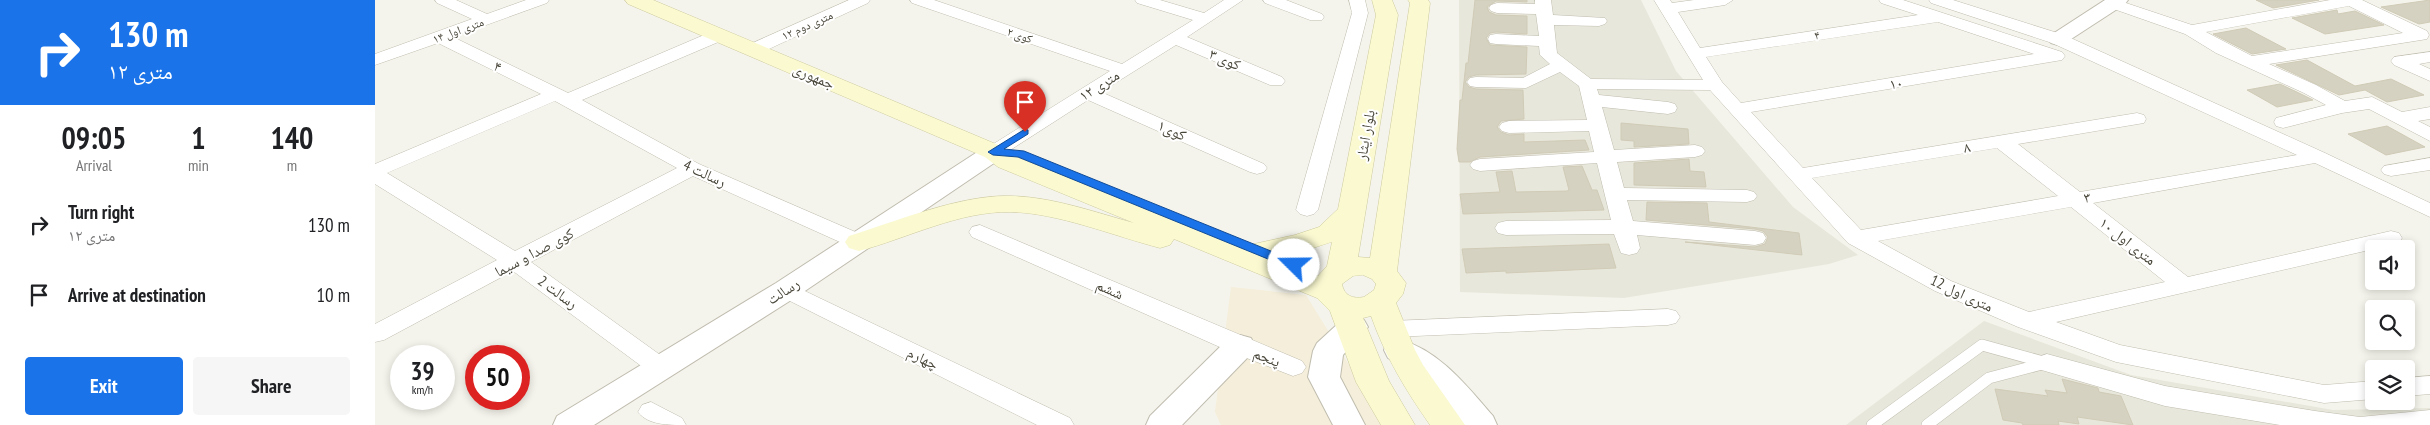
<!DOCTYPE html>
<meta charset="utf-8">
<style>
body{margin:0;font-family:"PT Sans Narrow","Noto Naskh Arabic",sans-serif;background:#f6f6f6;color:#202124;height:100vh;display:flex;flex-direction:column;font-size:19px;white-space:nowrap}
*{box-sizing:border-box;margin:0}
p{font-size:16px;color:#757577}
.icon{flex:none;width:28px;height:28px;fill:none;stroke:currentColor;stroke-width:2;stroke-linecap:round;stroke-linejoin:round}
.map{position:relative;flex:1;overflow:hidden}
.side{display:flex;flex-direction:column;background:#fff;width:375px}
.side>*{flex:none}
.banner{background:#1a73e8;color:#fff;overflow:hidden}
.controls{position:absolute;left:1990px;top:240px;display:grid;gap:10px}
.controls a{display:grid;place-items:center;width:50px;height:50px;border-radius:5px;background:#fff;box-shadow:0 2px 8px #0003;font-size:25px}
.speed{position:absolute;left:15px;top:345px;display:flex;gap:10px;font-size:25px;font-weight:700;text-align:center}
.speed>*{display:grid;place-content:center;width:65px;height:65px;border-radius:50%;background:#fff;box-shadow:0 2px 8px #0003;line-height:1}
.speed small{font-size:12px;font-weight:400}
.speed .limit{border:8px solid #d22;background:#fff;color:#111}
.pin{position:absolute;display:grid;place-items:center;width:42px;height:42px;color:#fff;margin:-51px -21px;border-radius:50% 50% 50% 0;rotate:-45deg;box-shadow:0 0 5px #0007}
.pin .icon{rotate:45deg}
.me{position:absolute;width:55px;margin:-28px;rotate:292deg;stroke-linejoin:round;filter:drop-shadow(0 0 4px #0008)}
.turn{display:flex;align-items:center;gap:18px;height:105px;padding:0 25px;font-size:22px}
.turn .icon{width:65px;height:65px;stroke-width:2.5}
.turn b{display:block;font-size:35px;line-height:42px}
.eta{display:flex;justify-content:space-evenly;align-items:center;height:85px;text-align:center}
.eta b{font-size:30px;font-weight:600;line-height:35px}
.cta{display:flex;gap:10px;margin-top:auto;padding:10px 25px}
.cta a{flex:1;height:58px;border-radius:5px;background:#1a73e8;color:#fff;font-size:20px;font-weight:600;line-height:58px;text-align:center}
.cta a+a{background:#f6f6f6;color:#202124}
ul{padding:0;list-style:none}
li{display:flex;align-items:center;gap:15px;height:70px;padding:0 25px}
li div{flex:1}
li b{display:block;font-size:19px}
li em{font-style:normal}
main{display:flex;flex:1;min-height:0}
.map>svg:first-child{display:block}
.residential{fill:#e8e7db}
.commercial{fill:#f4eeda}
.building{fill:#d5d2c2;stroke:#d0cbb6}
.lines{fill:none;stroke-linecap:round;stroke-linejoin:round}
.service-casing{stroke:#c0bdaf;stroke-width:12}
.minor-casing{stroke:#c0bdaf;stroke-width:1}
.tertiary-casing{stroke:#c0bdaf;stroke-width:2}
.secondary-casing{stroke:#cdca9e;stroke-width:1}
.service{stroke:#fff;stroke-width:11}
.minor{fill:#fff;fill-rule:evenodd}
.tertiary{fill:#fff;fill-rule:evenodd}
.secondary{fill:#faf9d0;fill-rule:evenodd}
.route{fill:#1a73e8;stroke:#114b97}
.labels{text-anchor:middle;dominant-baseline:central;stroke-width:4;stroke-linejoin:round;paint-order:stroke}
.far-street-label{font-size:12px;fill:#49463a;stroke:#fff}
.street-label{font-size:15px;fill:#49463a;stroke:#fff}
</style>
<main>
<section class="side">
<div class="banner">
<div class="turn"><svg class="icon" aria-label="right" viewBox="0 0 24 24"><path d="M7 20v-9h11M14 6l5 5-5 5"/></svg><div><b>130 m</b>۱۲ متری</div></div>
</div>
<div class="eta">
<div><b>09:05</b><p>Arrival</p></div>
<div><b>1</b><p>min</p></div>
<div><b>140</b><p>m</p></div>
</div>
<ul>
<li><svg class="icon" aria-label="right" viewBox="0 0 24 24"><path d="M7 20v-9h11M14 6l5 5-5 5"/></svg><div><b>Turn right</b><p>۱۲ متری</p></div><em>130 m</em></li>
<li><svg class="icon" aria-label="arrive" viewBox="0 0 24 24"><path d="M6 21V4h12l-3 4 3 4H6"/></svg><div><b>Arrive at destination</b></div><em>10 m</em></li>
</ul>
<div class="cta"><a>Exit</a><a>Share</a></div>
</section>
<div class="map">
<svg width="2055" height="425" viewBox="0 0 2055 425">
<rect width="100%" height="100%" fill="#f5f4ec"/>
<g class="residential">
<path d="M1084,0H1266L1301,71L1418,207L1483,255L1454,264L1249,298L1085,292Z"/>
<path d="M1609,321L1756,375L1958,410L2055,408V425H1471Z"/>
</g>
<path class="commercial" d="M856,287L931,295L1011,425H846L840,412Z"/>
<g class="building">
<path d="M1100,0H1152V2L1121,1L1112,7L1114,12L1121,15L1152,16V34L1121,32L1115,33L1111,38L1115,45L1152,47L1151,74L1101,75L1094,77L1090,82L1094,87L1101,89L1148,90L1149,119L1126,121L1122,127L1126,132L1134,135L1149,134V142L1210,140L1214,150L1105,157L1095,162H1084L1082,149L1085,100H1087L1091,63H1093Z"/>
<path d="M1881,0H1944L1898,8Z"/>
<path d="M2055,0V22L2044,24L2006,7Z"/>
<path d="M1962,10L1963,14L1980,11L2009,25L1950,34L1917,18Z"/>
<path d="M1871,28L1911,49L1877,54L1838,34Z"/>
<path d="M1932,60L1980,86L2016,79L2049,95L2012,102L1990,90L1964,95L1901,65Z"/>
<path d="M1905,84L1928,95L1938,100L1902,107L1872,90Z"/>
<path d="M1246,123L1313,129L1314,144L1259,147V141L1246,140Z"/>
<path d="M2012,126L2050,147L2011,155L1973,134Z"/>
<path d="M1314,159L1315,171L1329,172L1331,187L1259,185V163Z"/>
<path d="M1207,166L1217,190H1222L1229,210L1088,214L1085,194L1125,192L1121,172L1137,171L1141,192L1192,191L1194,190L1188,167Z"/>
<path d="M1272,202L1332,203L1334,222L1424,233L1427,255L1310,242L1380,247L1390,244L1393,237L1388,231L1380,229L1271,220Z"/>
<path d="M1234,244L1241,268L1131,273V271L1091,273L1087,249Z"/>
<path d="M1687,379L1723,388L1724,392L1746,396L1758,425L1702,417L1704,424L1683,421L1684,425H1648L1647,423L1628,420L1620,389L1673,396L1670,390L1692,393Z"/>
</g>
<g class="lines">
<defs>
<g id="service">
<path d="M1497,425L1607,345L1672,363"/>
<path d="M1552,425L1614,378L1671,363"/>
</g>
<g id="minor">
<path d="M60,0H81L112,14L151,0H174L172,3L78,37L193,93L336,32H348L350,36L348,40L207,100L324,164L492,237L495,242L492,247L484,249L476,247L318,176L156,262L295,362L299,368L295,374L286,377L277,374L138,271L9,340L0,342V324L122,260L0,184V164L166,94L63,43L0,65V54L97,19L62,3ZM180,101L302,168L140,251L12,173Z"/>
<path d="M474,0H495L493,3L383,54H371L368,50L371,46Z"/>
<path d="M535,0H559L747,64L818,20L762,3L760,0H785L829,13L849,0H868L812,37L907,77L910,81L907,85H895L801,45L726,92L889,164L892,168L889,172L882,174L875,172L713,100L626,156L619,158L612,156L609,152L612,148L735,71L537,3Z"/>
<path d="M888,0H911L947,14L949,17L947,20H935L890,3Z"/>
<path d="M974,0H990L993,13L943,210L939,214L932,216L925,214L921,210L977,13Z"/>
<path d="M1160,0H1176L1178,15L1230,18L1232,21L1230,24L1224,26L1179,25L1182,53L1216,79L1328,80L1279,0H1295L1297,3L1319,0H1358L1350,5L1303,12L1325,48L1543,15L1506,3L1504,0H1528L1687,52L1690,56L1687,60L1681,61L1376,112L1428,168L1762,113L1769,115L1771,119L1769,123L1643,144L1705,192L1922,155L1677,43L1556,3L1554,0H1578L1689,35L1950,153L2055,203V217L1940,163L1718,203L1813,277L2016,231L2024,233L2027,238L2024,243L2016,245L1681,322L1745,345L1949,385L1999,381V399L1949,403L1741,362L1643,327L1560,291L1473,243L1335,90L1222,89L1224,95L1293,102L1300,104L1302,108L1300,112L1293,114L1227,107L1239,150L1320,145L1327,147L1330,151L1327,155L1320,157L1242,162L1249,188L1372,190L1379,192L1382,196L1379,200L1372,202L1252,200L1258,221L1380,231L1388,233L1391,238L1388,243L1380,245L1262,235L1265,248L1262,253L1254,255L1246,253L1239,234L1131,235L1123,233L1120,228L1123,223L1131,221L1236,220L1222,163L1105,171L1098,169L1095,165L1098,161L1105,159L1219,152L1214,131L1134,133L1127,131L1124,127L1127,123L1134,121L1212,120L1204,86L1185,72L1151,88L1101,87L1095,86L1092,82L1095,78L1101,77L1148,78L1175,64L1165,55L1164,46L1121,44L1115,43L1113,39L1115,35L1121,34L1164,36L1161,14L1122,13L1116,11L1114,8L1116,5L1122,3L1160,4ZM1563,22L1659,54L1366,103L1347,82L1331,57ZM1622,148L1683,196L1486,230L1437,178ZM1696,207L1790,282L1654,312L1576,281L1503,241Z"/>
<path d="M1742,0L1817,25L1955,0H1987L2052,31L2054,35L2052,39L2046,40L1894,64L1941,85L1970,101L1997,97L2027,112L2055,107V119L2043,121L2055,127V141L1994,109L1967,113L1908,128L1901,126L1899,122L1901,118L1951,105L1929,93L1841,53L1810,34L1733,7L1731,4L1733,1ZM1974,6L2028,33L1877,56L1831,32Z"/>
<path d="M2055,52V62L2044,64L2055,69V81L2019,65L2016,61L2019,57Z"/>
<path d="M2055,158V170L2016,176L2009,174L2006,170L2009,166Z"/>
<path d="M605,225L927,361L931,367L927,373L918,376L856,352L597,237L594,232L597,227Z"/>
<path d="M411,282L695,418L699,425H662L403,295L399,290L403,285Z"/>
<path d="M1293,309L1301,311L1305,317L1301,323L1293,325L1017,337L1008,335L1005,329L1008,323L1017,321Z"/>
<path d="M1672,354L1790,386L1940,411L1985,417L2055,410V425H1905L1790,406L1663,369L1659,363L1663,357Z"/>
<path d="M2055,376V394L2031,396V378Z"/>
<path d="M276,402L307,418L311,425C293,425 273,425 263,412L267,405Z"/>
</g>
<g id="tertiary">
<path d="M1730,0H1753L1750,4L1690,43L1683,45L1676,43L1673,39L1676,35Z"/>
<path d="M619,145L628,147L631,152L628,157L421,297L219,425H178L182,416L401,283L610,147Z"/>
<path d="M978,317L989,320L993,327L968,355L965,377L990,425H958L933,377L938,351L942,343L967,320Z"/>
<path d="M865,335L876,338L880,346L876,354L807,425H771L775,416L854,338Z"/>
<path d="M1024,339C1065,351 1091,385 1118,416L1122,425H1087L1052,382L1013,358L1009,350L1013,342Z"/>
</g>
<path id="secondary" d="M250,0H278L628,147L641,157L872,248L874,245L920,235L944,227L963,209L1001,15L997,0H1017L1023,15L983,257L995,258L1035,3L1033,0H1053L1055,3L1022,271L1031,283L1028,294L1021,303L1040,350L1048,365L1090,425H1055C1030,389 1011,358 996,316L988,318L1014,381L1040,425H1006L981,382L955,311L942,298L799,239L795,245L785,248C739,236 683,213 636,212C584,211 533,238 484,251L474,248L470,242L474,236C521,221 588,194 636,196C678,197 719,212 759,223L623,167L610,157L253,4ZM957,242L952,266L943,276L897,258L935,249ZM988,275L997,279L1001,284L999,290L989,297C978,299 969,296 967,284L978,276Z"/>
</defs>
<use href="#service" class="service-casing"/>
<use href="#minor" class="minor-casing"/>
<use href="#tertiary" class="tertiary-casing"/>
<use href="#secondary" class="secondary-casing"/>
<use href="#service" class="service"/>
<use href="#minor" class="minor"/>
<use href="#tertiary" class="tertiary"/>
<use href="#secondary" class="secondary"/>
</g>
<path class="route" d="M650,129L653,130V134L629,149L649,151L923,262L925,265L923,268H915L643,157L618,155L613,152Z"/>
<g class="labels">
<g class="far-street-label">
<text transform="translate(432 25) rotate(-24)">۱۲ متری دوم</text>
<text transform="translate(83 30) rotate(-20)">۱۴ متری اول</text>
<text transform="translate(645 35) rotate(19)">کوی ۲</text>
<text transform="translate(1442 35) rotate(-9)">۴</text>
</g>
<g class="street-label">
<text transform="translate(850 59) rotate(23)">کوی ۳</text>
<text transform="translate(123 66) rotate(26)">۴</text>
<text transform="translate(439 76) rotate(23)">جمهوری</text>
<text transform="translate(1521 83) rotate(-9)">۱۰</text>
<text transform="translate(724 85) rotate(-32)">۱۲ متری</text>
<text transform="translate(797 130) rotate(24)">کوی۱</text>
<text transform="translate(990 135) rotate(-80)">بلوار ایثار</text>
<text transform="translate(1592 147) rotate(-9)">۸</text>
<text transform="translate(330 173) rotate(25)">رسالت 4</text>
<text transform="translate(1712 197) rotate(-10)">۳</text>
<text transform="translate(1753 241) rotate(38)">۱۰ متری اول</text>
<text transform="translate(159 252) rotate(-28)">کوی صدا و سیما</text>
<text transform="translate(735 289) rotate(24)">ششم</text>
<text transform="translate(408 291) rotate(-33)">رسالت</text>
<text transform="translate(183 292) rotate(36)">رسالت 2</text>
<text transform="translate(1587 293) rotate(25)">12 متری اول</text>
<text transform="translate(892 357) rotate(21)">پنجم</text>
<text transform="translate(548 358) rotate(26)">چهارم</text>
</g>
</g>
</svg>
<div class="controls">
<a><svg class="icon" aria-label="sound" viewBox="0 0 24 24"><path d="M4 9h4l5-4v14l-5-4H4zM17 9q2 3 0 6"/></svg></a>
<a><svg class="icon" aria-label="search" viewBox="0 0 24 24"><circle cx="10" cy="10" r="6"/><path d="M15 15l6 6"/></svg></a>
<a><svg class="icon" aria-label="layers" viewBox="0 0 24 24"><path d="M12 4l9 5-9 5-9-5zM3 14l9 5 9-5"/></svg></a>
</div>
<div class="speed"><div>39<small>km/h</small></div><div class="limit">50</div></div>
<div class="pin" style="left:650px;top:132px;background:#d93025"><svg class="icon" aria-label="arrive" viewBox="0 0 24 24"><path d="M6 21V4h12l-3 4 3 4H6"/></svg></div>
<svg class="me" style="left:919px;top:265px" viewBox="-20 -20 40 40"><circle r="19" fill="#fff"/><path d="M0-13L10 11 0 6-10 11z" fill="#1a73e8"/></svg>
</div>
</main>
